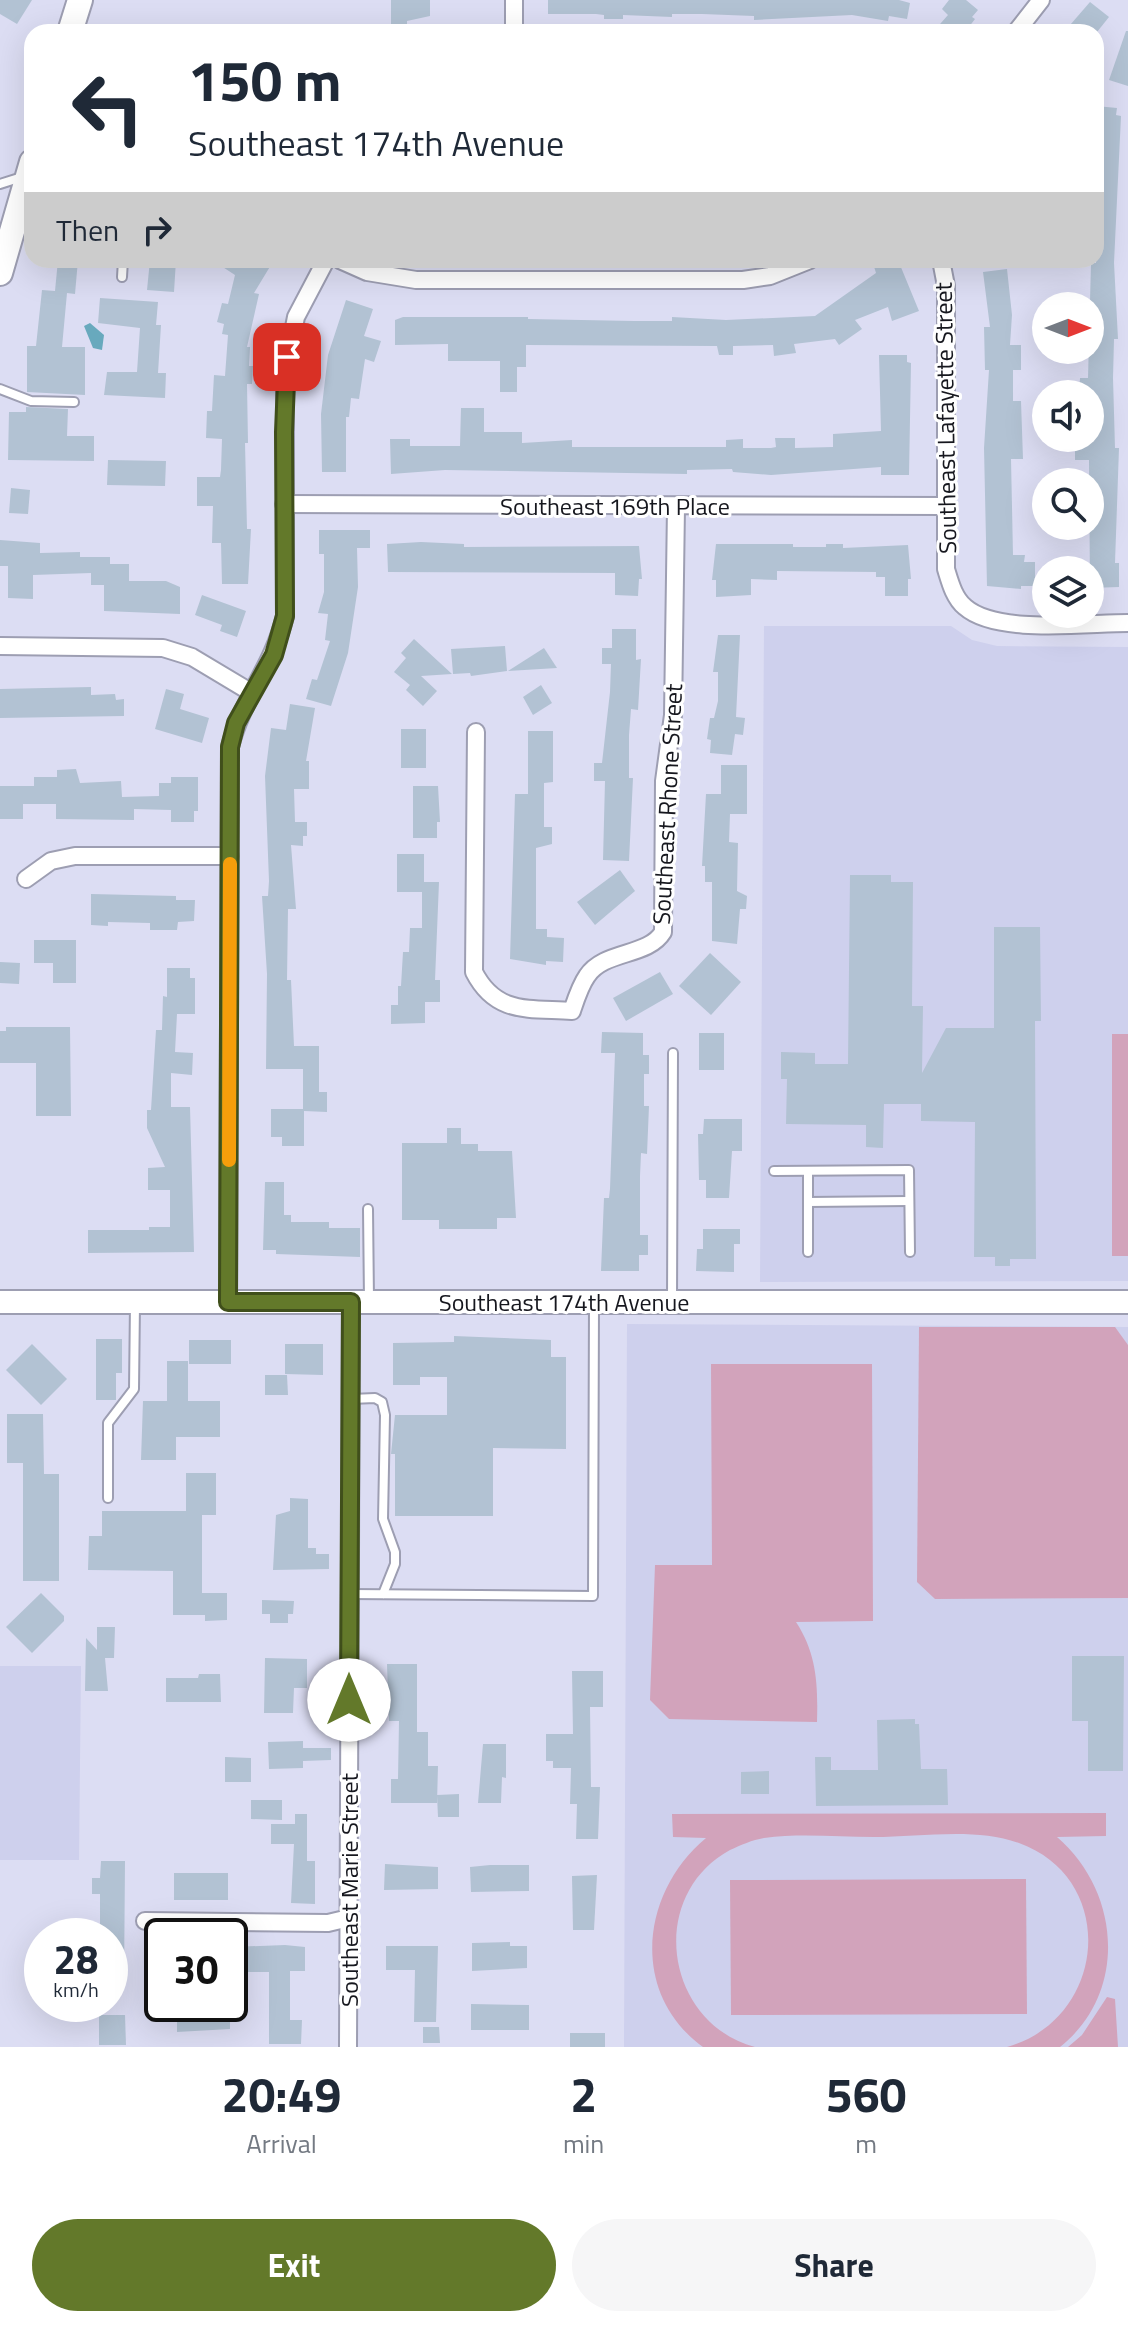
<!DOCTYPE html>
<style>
body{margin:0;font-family:"Titillium Web",sans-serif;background:#f6f6f7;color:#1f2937;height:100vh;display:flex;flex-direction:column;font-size:30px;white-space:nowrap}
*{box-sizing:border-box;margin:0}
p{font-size:26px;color:#747a83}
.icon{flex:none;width:44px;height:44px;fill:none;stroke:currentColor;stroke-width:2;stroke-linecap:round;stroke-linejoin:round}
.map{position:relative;height:2047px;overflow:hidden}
.side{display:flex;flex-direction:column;background:#fff;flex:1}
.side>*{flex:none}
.top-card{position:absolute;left:24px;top:24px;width:1080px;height:244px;border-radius:24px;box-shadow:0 8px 32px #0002;background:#fff;color:#1f2937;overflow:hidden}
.needle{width:52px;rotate:90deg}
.buttons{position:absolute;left:1032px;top:292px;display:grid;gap:16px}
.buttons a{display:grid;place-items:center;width:72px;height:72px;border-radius:50%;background:#fff;box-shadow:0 8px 32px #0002;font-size:40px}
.speed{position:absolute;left:24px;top:1918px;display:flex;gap:16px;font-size:40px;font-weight:700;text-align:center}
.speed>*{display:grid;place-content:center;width:104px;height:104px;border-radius:50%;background:#fff;box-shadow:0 8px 32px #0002;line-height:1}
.speed small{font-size:20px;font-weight:400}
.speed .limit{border:4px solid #111;border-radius:12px;background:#fff;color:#111}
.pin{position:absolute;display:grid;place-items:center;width:68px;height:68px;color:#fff;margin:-34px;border-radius:16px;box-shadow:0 4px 12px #0006}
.me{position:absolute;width:88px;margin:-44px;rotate:0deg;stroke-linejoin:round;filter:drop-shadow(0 0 6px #0008)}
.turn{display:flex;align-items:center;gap:28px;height:168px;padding:0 32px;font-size:36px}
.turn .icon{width:104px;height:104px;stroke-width:2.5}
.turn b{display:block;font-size:56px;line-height:68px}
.then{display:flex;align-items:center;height:76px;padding:0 32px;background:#0003;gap:16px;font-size:30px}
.eta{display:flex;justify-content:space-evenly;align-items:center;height:136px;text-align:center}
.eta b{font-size:48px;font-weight:700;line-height:56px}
.primary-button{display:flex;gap:16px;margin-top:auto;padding:16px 32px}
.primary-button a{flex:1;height:92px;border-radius:48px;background:#63792a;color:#fff;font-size:32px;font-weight:700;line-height:92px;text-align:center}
.primary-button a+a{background:#f6f6f7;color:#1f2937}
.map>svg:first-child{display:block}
.built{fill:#ced0ed}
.green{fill:#d2a3bb}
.water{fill:#68a9bd}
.building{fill:#b2c2d3}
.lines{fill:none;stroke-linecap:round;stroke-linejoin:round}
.lane-casing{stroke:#9d9eb2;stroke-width:12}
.street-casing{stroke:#9d9eb2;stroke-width:20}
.secondary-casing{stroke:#9d9eb2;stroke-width:26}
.primary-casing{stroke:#9d9eb2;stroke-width:28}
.lane{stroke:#fff;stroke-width:8}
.street{stroke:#fff;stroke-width:16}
.secondary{stroke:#fff;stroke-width:22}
.primary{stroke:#fff;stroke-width:24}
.route-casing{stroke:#404f1b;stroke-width:20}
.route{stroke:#63792a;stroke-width:14}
.slow{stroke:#f59e0b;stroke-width:14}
.labels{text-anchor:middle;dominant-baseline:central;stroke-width:6;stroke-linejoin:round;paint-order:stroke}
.street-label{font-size:24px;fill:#16171e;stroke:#fff}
</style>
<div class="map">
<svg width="1128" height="2047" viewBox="0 0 1128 2047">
<rect width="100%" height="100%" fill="#dcddf3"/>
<g class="built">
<path d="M764,626H951L972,640L997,646L1128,647V1281L760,1282Z"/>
<path d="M627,1324L1128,1327V2047H624Z"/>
<path d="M0,1666H81L79,1860H0Z"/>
</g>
<g class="green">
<rect x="1112" y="1034" width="16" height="222"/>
<path d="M919,1327H1115L1128,1345V1598L935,1599L917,1582Z"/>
<path d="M711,1364H872L873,1621L796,1622C817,1654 818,1685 817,1722L669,1719L650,1700L655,1565H712Z"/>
<path d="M1106,1813V1836L1057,1837C1121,1892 1128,1993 1060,2047H1007C1107,2019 1119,1879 1019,1843C976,1827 919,1837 874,1837C838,1837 800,1833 764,1838C752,1840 741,1845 730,1850C646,1896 665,2023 755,2047H703C629,1993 641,1892 706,1838L673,1837L672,1814Z"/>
<path d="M1026,1879L1027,2014L731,2015L730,1880Z"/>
<path d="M1107,1997L1115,1999L1118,2047H1068L1082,2035Z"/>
</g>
<path class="water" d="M90,323L104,335L102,350L93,348L84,326Z"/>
<g class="building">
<path d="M0,0H32L17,24L0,14Z"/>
<path d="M391,0H430V16L407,21V32H391Z"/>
<path d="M548,0H899L910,3L907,19L889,16L888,21L852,15L754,20V16L702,14H672V17L623,15V19H604V15L596,14H548Z"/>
<path d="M949,0H966L978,10L972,17L975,19L965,32H933L948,15L942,9Z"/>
<path d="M1090,2L1109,17L1097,32H1064Z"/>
<path d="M1126,31H1128V86L1109,80Z"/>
<path d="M1096,106L1117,108L1116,115L1121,116L1114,263L1118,339H1114L1113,378L1115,448H1119L1115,563H1119V587L1090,588L1089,460H1075V438H1090V394H1079L1080,378H1088L1091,263H1096L1099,130L1096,129Z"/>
<path d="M58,260H78L75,294L67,293L62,347H85V395L27,392V346H36L42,290L55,291Z"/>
<path d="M150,260H176L174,292L147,290Z"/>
<path d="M212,260H274L254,293L259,294L247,347H250L249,366H253L252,384H247L248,443H245L247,529H251L248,584H222L221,543H212L213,506H197V477H220L221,470L222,439L206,438L207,411H212L214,375L225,376L228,335L222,334L224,324L217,322L222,303L228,304L235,275Z"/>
<path d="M872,260H898L919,311L892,321L888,307L855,320L862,329L839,345L835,339L794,344L796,353L774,356L773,345L733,346V355H719L717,346L526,345V367H517V392H500V361H448V344L395,345V320L403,317H528V319L634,321H672V317L726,320L815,316L876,273Z"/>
<path d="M1007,269L1012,315L1010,345H1021V370H1013V401H1021L1023,459H1011L1013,555H1025L1024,562H1035V586H1021V589L987,586L984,448L989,370H985L984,327H990L983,272Z"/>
<path d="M100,298L158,302L156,325H161L158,373H166L165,398L104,395L107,372H137L140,328L98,323Z"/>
<path d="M346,300L373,309L364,336L381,341L374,362L365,359L359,399L351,398L349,417H346V472H322L321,414L328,355Z"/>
<path d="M879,355H907V362L911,363L909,475H881V467L771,475L733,472L732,469L687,470V474L445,470L391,474L390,439H410V446H460L461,408H484V432H522V443L572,440V447H726V440L743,439V448H771L776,447L775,438H795V448L833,447V434L881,431Z"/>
<path d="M26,407L68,409L67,436H94V461L8,460L9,412H26Z"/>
<path d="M108,460L166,461L165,486L107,485Z"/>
<path d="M11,488L30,490L28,514L9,513Z"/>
<path d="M319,530H370V548H357L358,587L348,653L331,706L306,699L312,679L317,680L330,641L325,640L328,614L318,613L324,592V554H319Z"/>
<path d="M0,540L40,543V553L80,552V557H110V564H129V581H166L180,587V614L104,611V585H91V573L33,575V599L8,598V566H0Z"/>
<path d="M421,542L464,544V547L639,546L642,579H639L638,596L615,595V573L388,572L387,544Z"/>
<path d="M716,544H793V547H826V544H843V548L908,545L911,579H908V596H885V577H876V572L777,571V580L751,579V595L716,597V580H712Z"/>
<path d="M202,595L246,611L237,637L220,631L222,625L195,615Z"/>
<path d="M612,629H636V660L641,659L638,710L631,709L629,735V778H633L629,861L603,860L605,781H594V763H602L610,692L611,664H602V648H612Z"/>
<path d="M718,635H740L736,717L745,718L743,735L735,734L732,755L710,753L711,740L707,739L710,718H714L718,701V672H713Z"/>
<path d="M414,639L452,674L421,676L437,691L423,706L406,690L410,685L394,672L406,658L401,653Z"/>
<path d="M505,646L507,671L471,676L470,673L453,674L451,649Z"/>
<path d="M544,648L557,668L508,671Z"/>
<path d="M541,685L552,703L533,715L523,697Z"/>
<path d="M91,687V695L115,694L116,700L124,699V716L0,718V689Z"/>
<path d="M166,689L184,694L180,709L209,718L202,743L155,729Z"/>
<path d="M290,704L315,708L306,761H309V789H294L295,822H307V836H303V846L291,845L296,909H288L287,980H291L294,1046H319V1092H327V1112L304,1111V1146H282V1137H271V1109H303V1069H266L267,974L262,896H268L269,881L265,776L271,728L286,730Z"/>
<rect x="401" y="729" width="25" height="39"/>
<path d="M528,731H553V782L544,783V827H552V844L536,848V929H547V937L564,938L563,962L546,961V965L510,959L515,794H528Z"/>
<path d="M721,765H747V814H730L729,842L738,843L737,891L747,896L746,909H740L737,944L712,941V882H705V866H702L706,794H721Z"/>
<path d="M76,769L80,783L121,781L122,797L159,796V783H171V777H198V811H194V822H171V810L134,809V820L56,819V804H23V819H0V786H34V777H57V770Z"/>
<path d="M413,786H438L440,822H437V838H413Z"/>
<path d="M397,854H424V882H439L435,980H440V1002H425V1023L391,1024V1005H398V986H401L403,952H409L410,928H422V892H397Z"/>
<path d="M620,870L635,891L595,925L577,902Z"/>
<path d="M850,875H891V882H913L912,1006H923L922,1073L946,1028H994V927H1040L1041,1021H1035L1036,1259H1010V1266H995V1257H974L975,1122L921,1121V1104H884L883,1148L866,1147V1125L786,1124L787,1079H781V1052L815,1053V1064H848Z"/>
<path d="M91,894L176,896V900H195L194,921L178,922L177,930H150V923L108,922V926L91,925Z"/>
<path d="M34,940H76V983H53V963H34Z"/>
<path d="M710,953L741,982L711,1015L679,986Z"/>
<path d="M0,962L20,963L19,984L0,983Z"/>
<path d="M167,968H190V978H195V1014H177L175,1052L193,1053L192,1075L171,1073V1107H190L194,1252L88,1253V1230H149V1227H170V1190H148V1168L165,1167L147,1128V1110H151L156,1030H162L163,996L167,997Z"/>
<path d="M660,972L673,994L626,1021L613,998Z"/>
<path d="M6,1027H70L71,1116H36V1063H0V1031H6Z"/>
<path d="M602,1032L643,1033V1055H649V1074H644V1106H649L647,1154L641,1153L640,1176V1235H648V1255H639V1271H601L604,1198H609L610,1189L615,1053H601Z"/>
<rect x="699" y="1033" width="25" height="37"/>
<path d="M704,1119H742V1151H732L729,1198H706V1180H699L698,1134H703Z"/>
<path d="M447,1128H461V1144H478V1151H512L516,1218H497V1229H439V1220H402V1143H447Z"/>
<path d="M265,1182H284V1215H291V1222H329V1228H360V1257L276,1254V1250H263Z"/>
<path d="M703,1229H740V1244H734V1272L696,1271L697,1249H703Z"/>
<path d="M454,1336L551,1340V1357H566V1449L493,1448V1516H395V1454H391L395,1415H447V1377H420V1385H393V1343L454,1342Z"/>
<path d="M96,1339H122V1373H116V1400H96Z"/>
<rect x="189" y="1340" width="42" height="24"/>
<path d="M32,1344L67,1379L41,1405L6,1370Z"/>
<path d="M285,1344H323V1375L285,1374Z"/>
<path d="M167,1361H188V1401H220V1437H176V1460H141L143,1401H167Z"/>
<path d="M265,1375H287L288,1395H265Z"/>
<path d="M7,1414H43L44,1474H59V1581H23V1463H7Z"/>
<path d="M186,1473H216V1515H202V1593H227V1620L205,1621V1615H173V1571L88,1570L89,1536H102V1511H186Z"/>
<path d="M290,1498L308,1499V1548H316V1554H329V1569L273,1570L276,1515L290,1511Z"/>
<path d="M41,1593L64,1616V1621L32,1653L6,1627Z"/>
<path d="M262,1600L294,1601L293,1614H288V1623H270V1614H262Z"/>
<path d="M97,1627H115L114,1658H105L108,1691H85L86,1638L97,1650Z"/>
<path d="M1072,1656H1124L1123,1771H1088V1721H1072Z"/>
<path d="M265,1658L307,1659V1688H294L293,1713H264Z"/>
<path d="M387,1664H417V1732H428V1766H438L437,1803H391V1779H398L399,1721H389Z"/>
<path d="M572,1671H603V1707H590L591,1787H600L598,1839H576L577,1804H570L571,1768H553V1761H546V1734H573Z"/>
<path d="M199,1674H220L221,1702H166V1678H198Z"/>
<path d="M915,1719V1724H919L921,1769H947L948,1805L816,1806L815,1757H831V1770H878L877,1720Z"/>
<path d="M303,1741V1748H331V1760L303,1761V1768L269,1769L268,1742Z"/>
<path d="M483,1744H506V1778L502,1777L501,1803H478Z"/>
<path d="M225,1757L251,1758V1782H225Z"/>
<path d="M769,1771V1794H741V1772Z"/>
<path d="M459,1794V1817H438L437,1795Z"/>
<path d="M251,1800H282V1820L251,1819Z"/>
<path d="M295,1814H307V1861H315V1904L291,1903L294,1844H271V1824H295Z"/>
<path d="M101,1861H125L124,1982H110V1936H100V1894H92V1878H100Z"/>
<path d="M385,1864L438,1867V1889L384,1890Z"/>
<path d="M490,1865H529V1891L471,1892L470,1867Z"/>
<rect x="174" y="1873" width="54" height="27"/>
<path d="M597,1875L594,1930H573L572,1876Z"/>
<path d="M510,1942V1946H527V1968L472,1971V1943Z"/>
<path d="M285,1945L305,1947V1971H290V2020H302L301,2044H269V1972H230V1947Z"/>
<path d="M386,1946H438L436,2022H414L415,1970H386Z"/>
<path d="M471,2004L529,2005V2030H471Z"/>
<path d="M177,2006H230V2029L177,2032Z"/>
<path d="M99,2015H125L126,2045H99Z"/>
<path d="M423,2027H439L440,2043H423Z"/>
<rect x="570" y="2033" width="35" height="14"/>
</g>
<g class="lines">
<defs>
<g id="lane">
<path d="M0,184L22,177"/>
<path d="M122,277L123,260"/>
<path d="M0,389L31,401L74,402"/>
<path d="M774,1171L909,1170L910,1252"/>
<path d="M808,1171V1252"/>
<path d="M808,1202L909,1201"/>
<path d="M368,1209L369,1300"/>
<path d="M672,1300L673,1053"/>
<path d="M351,1399L375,1398L382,1402L385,1415L383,1519L395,1552V1564L383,1594"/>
<path d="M108,1498V1423L134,1389L135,1303"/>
<path d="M350,1594L593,1596L594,1303"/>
</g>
<g id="street">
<path d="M514,0V32"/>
<path d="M1016,32L1041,0"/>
<path d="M340,260L367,272L416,280H743L770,276L810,260"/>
<path d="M941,260L946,286V569C950,582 954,598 965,607C997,635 1086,623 1128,623"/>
<path d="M284,504L946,506"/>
<path d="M0,646L163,648L192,657L252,693"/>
<path d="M476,732L474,972C496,1015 529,1008 572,1011C576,999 580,986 587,976C604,950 648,957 663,932L664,781L673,715L676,507"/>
<path d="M26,879L51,861L75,856H230"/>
<path d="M228,1302L230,747C242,699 273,666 285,616V373L296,317L326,260"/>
<path d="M145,1921L328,1923L349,1918"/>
<path d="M348,2047L351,1302"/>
</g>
<path id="secondary" d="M0,1302H1128"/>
<g id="primary">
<path d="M70,32L80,0"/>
<path d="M0,273L32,162"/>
</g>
</defs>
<use href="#lane" class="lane-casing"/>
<use href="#street" class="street-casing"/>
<use href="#secondary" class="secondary-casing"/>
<use href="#primary" class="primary-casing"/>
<use href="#lane" class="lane"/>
<use href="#street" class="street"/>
<use href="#secondary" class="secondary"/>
<use href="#primary" class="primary"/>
</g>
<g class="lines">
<defs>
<path id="route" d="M287,357L284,432L285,616L274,655L236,723L230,747L228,1302H351L349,1700"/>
</defs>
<use href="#route" class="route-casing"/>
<use href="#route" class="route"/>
<path class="slow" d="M229,1160L230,864"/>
</g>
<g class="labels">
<g class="street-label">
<text transform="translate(945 418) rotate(-91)">Southeast Lafayette Street</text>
<text x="615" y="506">Southeast 169th Place</text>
<text transform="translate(667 804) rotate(-87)">Southeast Rhone Street</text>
<text x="564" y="1302">Southeast 174th Avenue</text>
<text transform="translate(349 1890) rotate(-90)">Southeast Marie Street</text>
</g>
</g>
</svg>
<div class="buttons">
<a><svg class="needle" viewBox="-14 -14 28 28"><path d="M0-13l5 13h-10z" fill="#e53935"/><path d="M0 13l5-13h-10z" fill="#747a83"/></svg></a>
<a><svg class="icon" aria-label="sound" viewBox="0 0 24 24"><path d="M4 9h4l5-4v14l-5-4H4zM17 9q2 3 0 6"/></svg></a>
<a><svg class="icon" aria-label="search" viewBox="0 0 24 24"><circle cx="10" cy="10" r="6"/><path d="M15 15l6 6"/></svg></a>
<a><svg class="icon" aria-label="layers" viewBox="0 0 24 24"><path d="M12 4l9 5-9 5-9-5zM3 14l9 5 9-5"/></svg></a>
</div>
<div class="speed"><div>28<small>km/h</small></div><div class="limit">30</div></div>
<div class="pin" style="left:287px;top:357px;background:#d93025"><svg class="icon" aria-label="arrive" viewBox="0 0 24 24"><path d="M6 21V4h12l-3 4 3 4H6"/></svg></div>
<svg class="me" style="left:349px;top:1700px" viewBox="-20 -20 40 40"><circle r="19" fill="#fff"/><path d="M0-13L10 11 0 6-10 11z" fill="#63792a"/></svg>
<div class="top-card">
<div class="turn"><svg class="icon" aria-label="left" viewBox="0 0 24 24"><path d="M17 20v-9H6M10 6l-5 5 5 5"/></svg><div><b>150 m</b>Southeast 174th Avenue</div></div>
<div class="then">Then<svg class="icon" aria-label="right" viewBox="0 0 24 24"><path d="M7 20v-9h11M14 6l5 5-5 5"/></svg></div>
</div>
</div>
<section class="side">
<div class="eta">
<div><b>20:49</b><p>Arrival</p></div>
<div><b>2</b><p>min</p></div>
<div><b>560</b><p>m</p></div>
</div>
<div class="primary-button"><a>Exit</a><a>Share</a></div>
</section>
